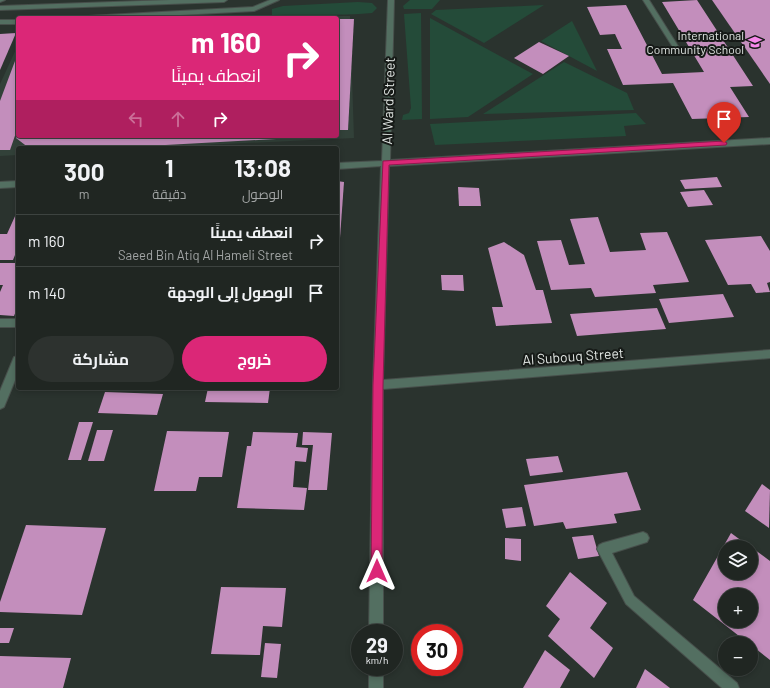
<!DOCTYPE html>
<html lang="ar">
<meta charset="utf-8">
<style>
body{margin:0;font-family:Barlow,Cairo,sans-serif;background:#2d322f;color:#f1f3f6;direction:rtl;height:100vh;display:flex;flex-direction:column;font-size:15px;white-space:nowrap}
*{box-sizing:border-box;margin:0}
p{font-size:13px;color:#a2a5a5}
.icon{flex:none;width:22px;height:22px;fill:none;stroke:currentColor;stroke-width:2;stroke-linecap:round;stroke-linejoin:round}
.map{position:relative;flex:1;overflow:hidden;direction:ltr}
.panel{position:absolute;left:16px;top:146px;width:323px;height:244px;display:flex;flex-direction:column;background:#202622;border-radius:4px;box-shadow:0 2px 6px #0003,0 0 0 1px #3d4340;direction:rtl}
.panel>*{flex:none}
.top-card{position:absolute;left:16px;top:16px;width:323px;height:122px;border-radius:4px;box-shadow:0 2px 6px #0003,0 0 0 1px #3d4340;direction:rtl;background:#db2777;color:#fff;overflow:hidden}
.fabs{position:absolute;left:718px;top:540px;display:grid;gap:8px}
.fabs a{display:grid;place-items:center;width:40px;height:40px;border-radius:50%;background:#202622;box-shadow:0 2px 6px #0003,0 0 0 1px #3d4340;font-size:20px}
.speed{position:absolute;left:351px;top:624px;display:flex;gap:8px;font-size:20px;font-weight:700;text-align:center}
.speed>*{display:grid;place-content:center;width:52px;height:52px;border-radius:50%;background:#202622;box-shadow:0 2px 6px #0003,0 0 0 1px #3d4340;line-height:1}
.speed small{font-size:10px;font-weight:400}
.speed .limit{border:6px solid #d22;background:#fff;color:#111}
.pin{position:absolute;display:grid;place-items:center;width:34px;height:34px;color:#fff;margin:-41px -17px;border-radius:50% 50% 50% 0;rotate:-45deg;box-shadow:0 0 4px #0007}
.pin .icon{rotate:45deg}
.me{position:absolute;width:44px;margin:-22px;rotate:0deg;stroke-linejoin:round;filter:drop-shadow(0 0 3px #0008)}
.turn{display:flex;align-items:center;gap:14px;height:84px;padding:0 12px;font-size:18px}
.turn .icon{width:52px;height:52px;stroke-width:2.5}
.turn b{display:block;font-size:28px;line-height:34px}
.lanes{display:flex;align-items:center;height:38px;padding:0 12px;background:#0003;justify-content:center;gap:20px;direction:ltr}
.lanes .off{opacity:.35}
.eta{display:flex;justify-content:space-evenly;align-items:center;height:68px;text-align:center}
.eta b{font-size:24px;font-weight:700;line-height:28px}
.action{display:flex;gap:8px;margin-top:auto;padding:8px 12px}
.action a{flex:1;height:46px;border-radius:24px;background:#db2777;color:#fff;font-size:16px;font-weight:700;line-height:46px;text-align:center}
.action a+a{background:#2d322f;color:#f1f3f6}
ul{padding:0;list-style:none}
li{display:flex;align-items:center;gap:12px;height:52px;padding:0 12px;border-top:1px solid #3d4340}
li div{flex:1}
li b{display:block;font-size:15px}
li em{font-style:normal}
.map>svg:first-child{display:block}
.built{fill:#324139}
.green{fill:#244b39}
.building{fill:#c38ebc;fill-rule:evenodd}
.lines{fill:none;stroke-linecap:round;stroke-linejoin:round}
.service-casing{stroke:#474f4b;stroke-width:2}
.minor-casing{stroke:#474f4b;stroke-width:2}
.service{fill:#536f61;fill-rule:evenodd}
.minor{fill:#536f61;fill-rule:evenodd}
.route{fill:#db2777;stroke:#8e194d}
.labels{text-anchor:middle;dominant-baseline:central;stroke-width:4;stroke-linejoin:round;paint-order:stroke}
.far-poi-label{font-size:12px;fill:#dfe4e1;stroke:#161a17;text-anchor:end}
.street-label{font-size:14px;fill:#dfe4e1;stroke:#161a17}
</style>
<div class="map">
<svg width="770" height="688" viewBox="0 0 770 688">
<rect width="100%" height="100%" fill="#2a332e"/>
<path class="built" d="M301,16H350L354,138L138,148H18V155L0,156V84L18,45V136H337V18H269Z"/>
<g class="green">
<path d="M410,0H440L432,9H404L403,6Z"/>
<path d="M358,2L372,3L377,8L372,13C338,16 306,14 272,15V9L283,6Z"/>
<path d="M544,5L484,43L431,14L436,10Z"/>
<path d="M421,13L422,119L402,120L403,115L409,113L411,108L404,14Z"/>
<path d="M430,18L533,74L468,117L430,119Z"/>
<path d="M572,21L597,71L541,41Z"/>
<path d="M564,62L627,93L634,110L483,114Z"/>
<path d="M636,113L646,124L624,126L626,136L435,145L430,124Z"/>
</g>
<g class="building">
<path d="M697,0L753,86L730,87L749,117L692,119L673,83L623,85L607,49H622L615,34L600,35L587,7L626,5L662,74L704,72L662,2Z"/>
<path d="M712,0H770V84Z"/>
<path d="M337,19H354L348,130H337Z"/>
<path d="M16,33L0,70V34Z"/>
<path d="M539,42L569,56L543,74L514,58Z"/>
<path d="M15,61H18V127L10,150H0V101Z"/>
<path d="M18,132V136H297L294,138L111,148H29L16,138Z"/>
<path d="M717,177L722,187L685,189L680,180Z"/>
<path d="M337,181L344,182L339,252H337Z"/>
<path d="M458,187L479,188L481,206H459Z"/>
<path d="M704,190L713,205L688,207L680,192Z"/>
<path d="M16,214L18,215V255H15L13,260H0V234H7Z"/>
<path d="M598,217L610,252L646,250L640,233L667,232L689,282L653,285L656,293L595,297L591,288L551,290L537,241L561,240L569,265L585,264L570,219Z"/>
<path d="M761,236L770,251V282L767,283L770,292L756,293L751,284L728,285L705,240Z"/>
<path d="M504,242L524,255L536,290H543L552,323L496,326L492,307H503L488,248Z"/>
<path d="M0,263H18V306L14,316L0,315V292L3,285H0Z"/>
<path d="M441,275H463L464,291L442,290Z"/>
<path d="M723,294L734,317L669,323L659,299Z"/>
<path d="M657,308L666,329L577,336L570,314Z"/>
<path d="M208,388H270L268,403L205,402Z"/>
<path d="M105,392L163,394L157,415L98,413Z"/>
<path d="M79,422H93L81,460H68Z"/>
<path d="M97,430H113L104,461H88Z"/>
<path d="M167,431L229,432L222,477H199L196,491H154Z"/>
<path d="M253,432L298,433L296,447L308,448L306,462L295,461L293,487L307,488L304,510L237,508L247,446H251Z"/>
<path d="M303,432L332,433L327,490H308L313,445H302Z"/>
<path d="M558,456L563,472L530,476L526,459Z"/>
<path d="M627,472L641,510L614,514L617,523L566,529L563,522L534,526L524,485Z"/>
<path d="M762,484L770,490L769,528L745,511Z"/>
<path d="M522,507L526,526L506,528L502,509Z"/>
<path d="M26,525L106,528L82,615L0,612V602Z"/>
<path d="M731,533L750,547H725V573H751V547L770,561V660L751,645V643H748L693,600ZM725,595H751V621H725Z"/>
<path d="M593,535L599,556L578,559L572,537Z"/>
<path d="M505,538L521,539V561L505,559Z"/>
<path d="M570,572L607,603L590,628L613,648L594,678L548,636L560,619L546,606Z"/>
<path d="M221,587L286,588L282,627L263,626L260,655L211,654Z"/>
<path d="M0,628H14L9,643H0Z"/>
<path d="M265,643L281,644L277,678L261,677Z"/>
<path d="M545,650L570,670L560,688H523Z"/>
<path d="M0,656L71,658L63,688H0Z"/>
<path d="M645,669L670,688H636Z"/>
</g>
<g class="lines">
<defs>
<g id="service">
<path d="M0,0H5L0,2Z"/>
<path d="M270,0H279L254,11L124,18H85L88,16L253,7Z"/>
<path d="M643,0H649L681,51L680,52H676Z"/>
<rect x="0" y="20" width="18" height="4"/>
<rect x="0" y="319" width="18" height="8"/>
<path d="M643,532L647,534L649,538L647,542L612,553L634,596L737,683L739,688H722L626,604L597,549L599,545L603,543Z"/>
</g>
<g id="minor">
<path d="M170,0H227L224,2L0,10V6Z"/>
<path d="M388,0H394L390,160L770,138V144L389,166L383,380L770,350V358L383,389V633H369L373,385L381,166L337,169V163L382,161Z"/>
<path d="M18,181V187L0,188V182Z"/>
<path d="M18,356V373L4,407L0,409V391L14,357Z"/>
<rect x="369" y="667" width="14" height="21"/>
</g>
</defs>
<use href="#service" class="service-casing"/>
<use href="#minor" class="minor-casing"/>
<use href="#service" class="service"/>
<use href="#minor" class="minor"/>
</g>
<path class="route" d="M724,141L727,143L726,145L389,165L383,385L382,571L381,575L377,577L373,575L371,571L373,385L383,161Z"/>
<defs>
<symbol id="school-bare" viewBox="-9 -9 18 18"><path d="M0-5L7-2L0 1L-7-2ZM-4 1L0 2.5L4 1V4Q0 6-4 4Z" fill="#f788eb" stroke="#161a17" stroke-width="2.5" paint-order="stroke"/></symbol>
</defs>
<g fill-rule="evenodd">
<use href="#school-bare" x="745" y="32" width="20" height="20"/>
</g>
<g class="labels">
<g class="far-poi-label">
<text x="744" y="35">International<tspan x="744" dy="14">Community School</tspan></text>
</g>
<g class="street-label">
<text transform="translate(388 101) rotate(-88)">Al Ward Street</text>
<text transform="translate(573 356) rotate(-4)">Al Subouq Street</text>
</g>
</g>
</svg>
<div class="fabs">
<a><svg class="icon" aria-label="layers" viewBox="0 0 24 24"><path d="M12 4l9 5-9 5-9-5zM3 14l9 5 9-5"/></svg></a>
<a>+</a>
<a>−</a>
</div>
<div class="speed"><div>29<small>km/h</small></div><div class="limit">30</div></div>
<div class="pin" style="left:724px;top:143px;background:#d93025"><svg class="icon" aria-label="arrive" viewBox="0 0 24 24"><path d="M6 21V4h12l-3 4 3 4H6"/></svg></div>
<svg class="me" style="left:377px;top:571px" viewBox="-20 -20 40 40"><path d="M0-17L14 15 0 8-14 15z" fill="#db2777" stroke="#fff" stroke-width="4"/></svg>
<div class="top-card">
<div class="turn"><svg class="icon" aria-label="right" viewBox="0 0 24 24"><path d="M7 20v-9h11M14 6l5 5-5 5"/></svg><div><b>160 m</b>انعطف يمينًا</div></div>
<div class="lanes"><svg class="icon off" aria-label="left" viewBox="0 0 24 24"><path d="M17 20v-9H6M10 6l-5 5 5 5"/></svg><svg class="icon off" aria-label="ahead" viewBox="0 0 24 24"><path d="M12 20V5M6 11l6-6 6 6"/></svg><svg class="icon" aria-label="right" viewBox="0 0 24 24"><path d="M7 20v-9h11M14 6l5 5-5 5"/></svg></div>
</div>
<section class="panel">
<div class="eta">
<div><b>13:08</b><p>الوصول</p></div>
<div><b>1</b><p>دقيقة</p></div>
<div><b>300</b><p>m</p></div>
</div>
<ul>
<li><svg class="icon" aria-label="right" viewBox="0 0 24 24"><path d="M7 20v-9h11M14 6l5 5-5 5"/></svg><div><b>انعطف يمينًا</b><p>Saeed Bin Atiq Al Hameli Street</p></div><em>160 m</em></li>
<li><svg class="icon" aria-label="arrive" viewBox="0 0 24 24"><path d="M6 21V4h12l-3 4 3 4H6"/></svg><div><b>الوصول إلى الوجهة</b></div><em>140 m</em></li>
</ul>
<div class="action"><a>خروج</a><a>مشاركة</a></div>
</section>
</div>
